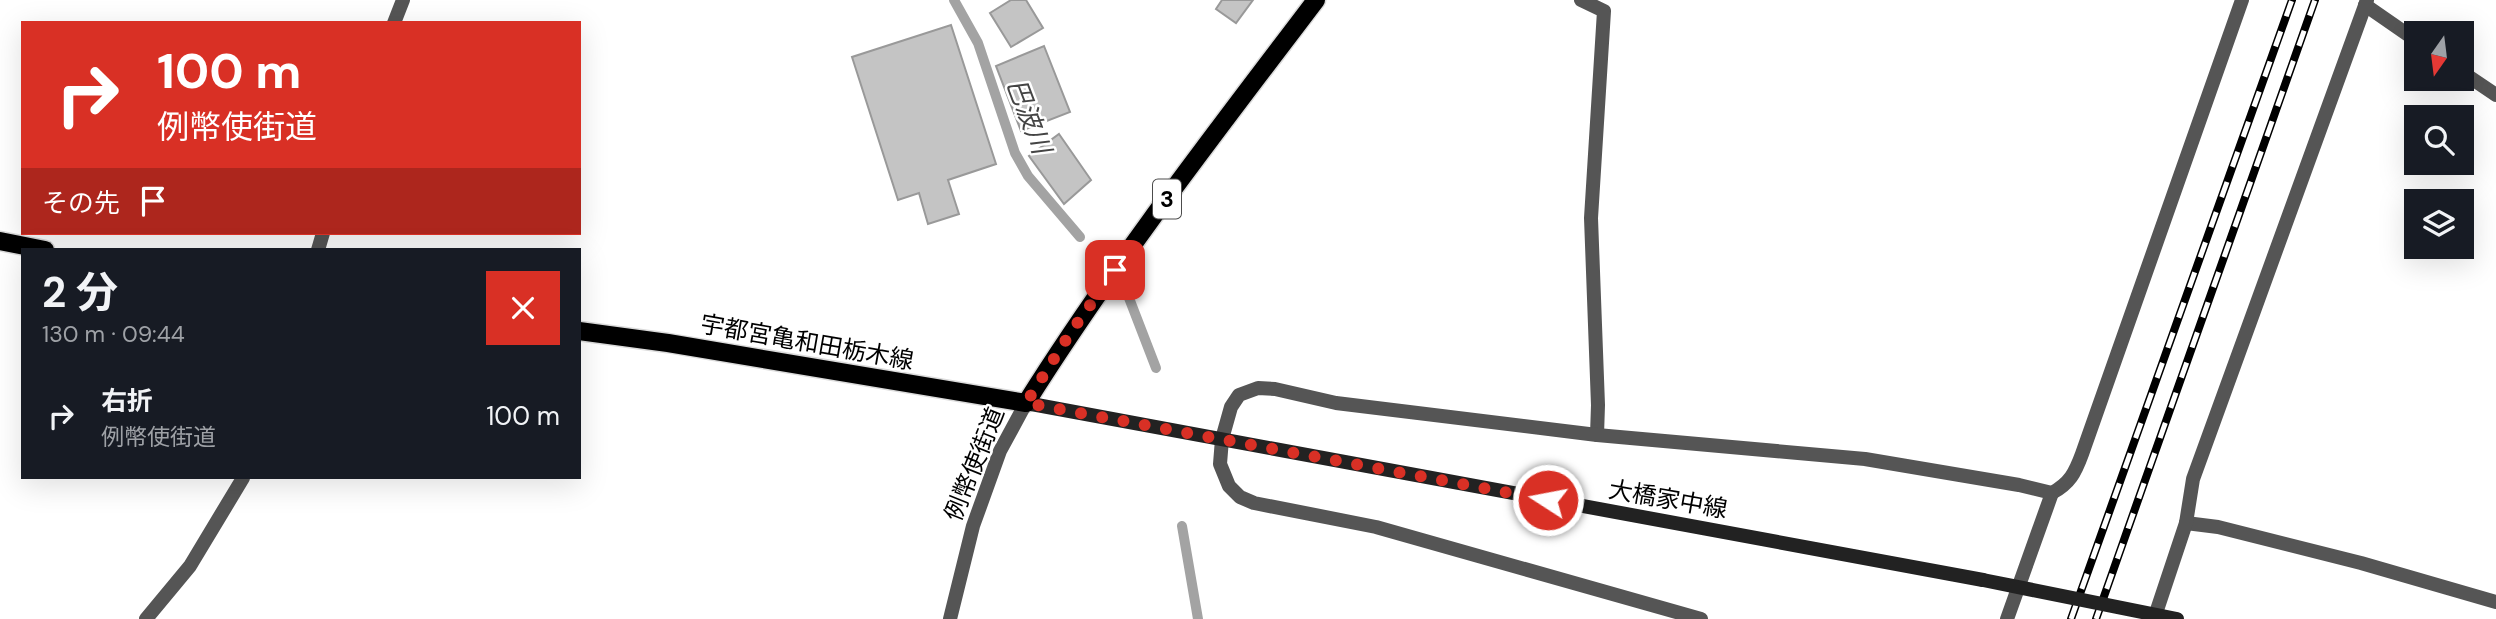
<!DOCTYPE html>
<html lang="ja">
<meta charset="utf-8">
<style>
body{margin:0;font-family:"DM Sans","Noto Sans JP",sans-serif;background:#20242c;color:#f1f3f6;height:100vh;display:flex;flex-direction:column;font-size:26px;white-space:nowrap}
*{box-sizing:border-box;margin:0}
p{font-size:23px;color:#9ea1a6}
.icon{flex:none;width:38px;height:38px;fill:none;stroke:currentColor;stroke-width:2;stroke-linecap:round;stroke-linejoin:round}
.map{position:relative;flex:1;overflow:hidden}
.drawer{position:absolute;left:21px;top:248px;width:560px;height:231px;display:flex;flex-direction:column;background:#171b24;border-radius:0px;box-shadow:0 7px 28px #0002}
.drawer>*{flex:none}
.guide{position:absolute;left:21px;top:21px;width:560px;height:214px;border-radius:0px;box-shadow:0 7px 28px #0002;background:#d93025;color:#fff;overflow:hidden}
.needle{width:46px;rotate:194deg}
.fabs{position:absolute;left:2404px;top:21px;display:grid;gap:14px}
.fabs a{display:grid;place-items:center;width:70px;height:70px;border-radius:0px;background:#171b24;box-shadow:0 7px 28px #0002;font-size:35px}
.pin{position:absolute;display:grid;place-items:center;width:60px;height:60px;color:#fff;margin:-30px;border-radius:14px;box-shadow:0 4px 10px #0006}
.me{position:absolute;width:77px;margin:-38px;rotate:281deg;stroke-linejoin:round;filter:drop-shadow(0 0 5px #0008)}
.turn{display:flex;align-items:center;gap:24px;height:147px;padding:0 21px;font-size:32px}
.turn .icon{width:91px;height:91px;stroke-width:2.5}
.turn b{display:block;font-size:49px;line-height:60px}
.then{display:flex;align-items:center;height:66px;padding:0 21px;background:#0003;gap:14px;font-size:26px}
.round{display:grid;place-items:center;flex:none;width:74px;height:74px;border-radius:0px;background:#20242c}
.summary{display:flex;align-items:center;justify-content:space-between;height:119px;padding:0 21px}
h1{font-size:42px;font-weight:700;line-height:52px}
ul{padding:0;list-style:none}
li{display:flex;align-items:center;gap:21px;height:98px;padding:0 21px}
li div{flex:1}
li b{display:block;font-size:26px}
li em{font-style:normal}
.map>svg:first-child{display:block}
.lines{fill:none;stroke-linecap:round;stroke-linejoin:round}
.stream{stroke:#a3a3a3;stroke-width:10}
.building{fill:#c4c4c4;stroke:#999;stroke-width:2}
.primary-casing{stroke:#dbdbdb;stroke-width:21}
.minor{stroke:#555;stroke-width:14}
.tertiary{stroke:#555;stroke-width:14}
.secondary{stroke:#222;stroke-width:14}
.primary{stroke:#000;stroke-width:18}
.rail-casing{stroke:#000;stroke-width:8}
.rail{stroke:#fff;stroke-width:5;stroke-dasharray:16;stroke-linecap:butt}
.secondary-bridge{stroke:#222;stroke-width:14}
.route{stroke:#d93025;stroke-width:12;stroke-dasharray:0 21.6}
.labels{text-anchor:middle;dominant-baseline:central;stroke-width:5;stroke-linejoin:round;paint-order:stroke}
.shield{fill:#fff;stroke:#4c4c4c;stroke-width:2}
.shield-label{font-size:23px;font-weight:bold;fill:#000}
.street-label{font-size:24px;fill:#000;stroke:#fff}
.water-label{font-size:26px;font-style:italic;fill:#444;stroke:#fff}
</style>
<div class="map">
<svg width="2496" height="619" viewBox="0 0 2496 619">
<rect width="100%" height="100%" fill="#fff"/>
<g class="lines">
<g class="stream">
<path d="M954,0L978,43L1015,153L1028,176L1080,237"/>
<path d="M1129,298L1156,368"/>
<path d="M1182,526L1198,619"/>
</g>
</g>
<g class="building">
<path d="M1011,0H1026L1043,28L1011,47L990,13Z"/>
<path d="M1222,0H1253L1236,23L1216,9Z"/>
<path d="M951,25L996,164L948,180L959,214L928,224L919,193L898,200L852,57Z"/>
<path d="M1044,46L1070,112L1021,131L996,66Z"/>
<path d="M1059,134L1091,180L1064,204L1029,156Z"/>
</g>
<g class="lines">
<defs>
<g id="primary">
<path d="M0,241L45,250"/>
<path d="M579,331L668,343L1026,403C1114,263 1216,132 1316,0"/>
</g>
</defs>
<use href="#primary" class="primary-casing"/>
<g class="minor">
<path d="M1581,0L1604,11L1591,218L1598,405L1597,435"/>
<path d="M2365,5L2417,41"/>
<path d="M394,23L403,0"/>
<path d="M2462,72L2496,95"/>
<path d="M318,250L323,233"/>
<path d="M2052,493C2070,483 2075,473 2082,454L2242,0"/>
<path d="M2186,523L2218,527L2361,563L2496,602"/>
<path d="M146,619L190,566L243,478"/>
<path d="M1701,619L1376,527L1254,503L1240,497L1229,486L1220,464L1222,439L1231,407L1239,395L1258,388L1275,389L1336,403L1597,435L1865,459L2019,485L2052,493L2007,619"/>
<path d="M2154,619L2186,523L2193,479L2367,0"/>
</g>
<path class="tertiary" d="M950,619L973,526L1000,451L1026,403"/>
<path class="secondary" d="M1026,403L1983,580"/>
<use href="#primary" class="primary"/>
<defs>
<g id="rail">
<path d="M2071,619L2292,0"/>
<path d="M2096,619L2315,0"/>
</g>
</defs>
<use href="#rail" class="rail-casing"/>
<use href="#rail" class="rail"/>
<path class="secondary-bridge" d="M1983,580L2177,619"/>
</g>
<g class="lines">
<path class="route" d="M1115,270L1071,332L1026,403L1548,500"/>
</g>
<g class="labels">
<rect class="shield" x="1153" y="179.5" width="28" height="39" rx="5"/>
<g class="shield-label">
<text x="1167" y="199">3</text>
</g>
<g class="street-label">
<text transform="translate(807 342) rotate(10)">宇都宮亀和田栃木線</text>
<text transform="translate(974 464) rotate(-68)">例幣使街道</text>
<text transform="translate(1668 499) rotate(10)">大橋家中線</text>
</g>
<g class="water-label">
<text transform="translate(1029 116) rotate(69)">巴波川</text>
</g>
</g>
</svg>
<div class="fabs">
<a><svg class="needle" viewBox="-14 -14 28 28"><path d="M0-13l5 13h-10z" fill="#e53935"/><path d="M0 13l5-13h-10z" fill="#9ea1a6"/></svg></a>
<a><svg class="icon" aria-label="search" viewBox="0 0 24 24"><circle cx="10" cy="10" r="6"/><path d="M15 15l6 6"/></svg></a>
<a><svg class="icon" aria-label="layers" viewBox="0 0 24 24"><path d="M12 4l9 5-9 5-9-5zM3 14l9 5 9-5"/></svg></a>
</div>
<div class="pin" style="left:1115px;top:270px;background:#d93025"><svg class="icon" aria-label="arrive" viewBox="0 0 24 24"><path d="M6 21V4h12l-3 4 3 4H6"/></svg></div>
<svg class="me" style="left:1548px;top:500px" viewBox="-20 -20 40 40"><circle r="17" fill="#d93025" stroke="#fff" stroke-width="3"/><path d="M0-11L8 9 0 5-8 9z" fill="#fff"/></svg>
<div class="guide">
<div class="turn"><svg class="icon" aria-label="right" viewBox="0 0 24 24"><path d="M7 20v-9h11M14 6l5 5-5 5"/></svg><div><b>100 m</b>例幣使街道</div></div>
<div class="then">その先<svg class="icon" aria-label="arrive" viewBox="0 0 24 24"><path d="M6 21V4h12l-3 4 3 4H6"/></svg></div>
</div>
<section class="drawer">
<div class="summary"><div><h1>2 分</h1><p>130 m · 09:44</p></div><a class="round" style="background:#d93025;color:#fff"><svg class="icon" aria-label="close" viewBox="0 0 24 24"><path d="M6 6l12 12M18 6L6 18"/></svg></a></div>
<ul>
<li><svg class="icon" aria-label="right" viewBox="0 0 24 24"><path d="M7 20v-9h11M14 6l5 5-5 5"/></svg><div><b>右折</b><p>例幣使街道</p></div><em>100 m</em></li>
</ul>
</section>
</div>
